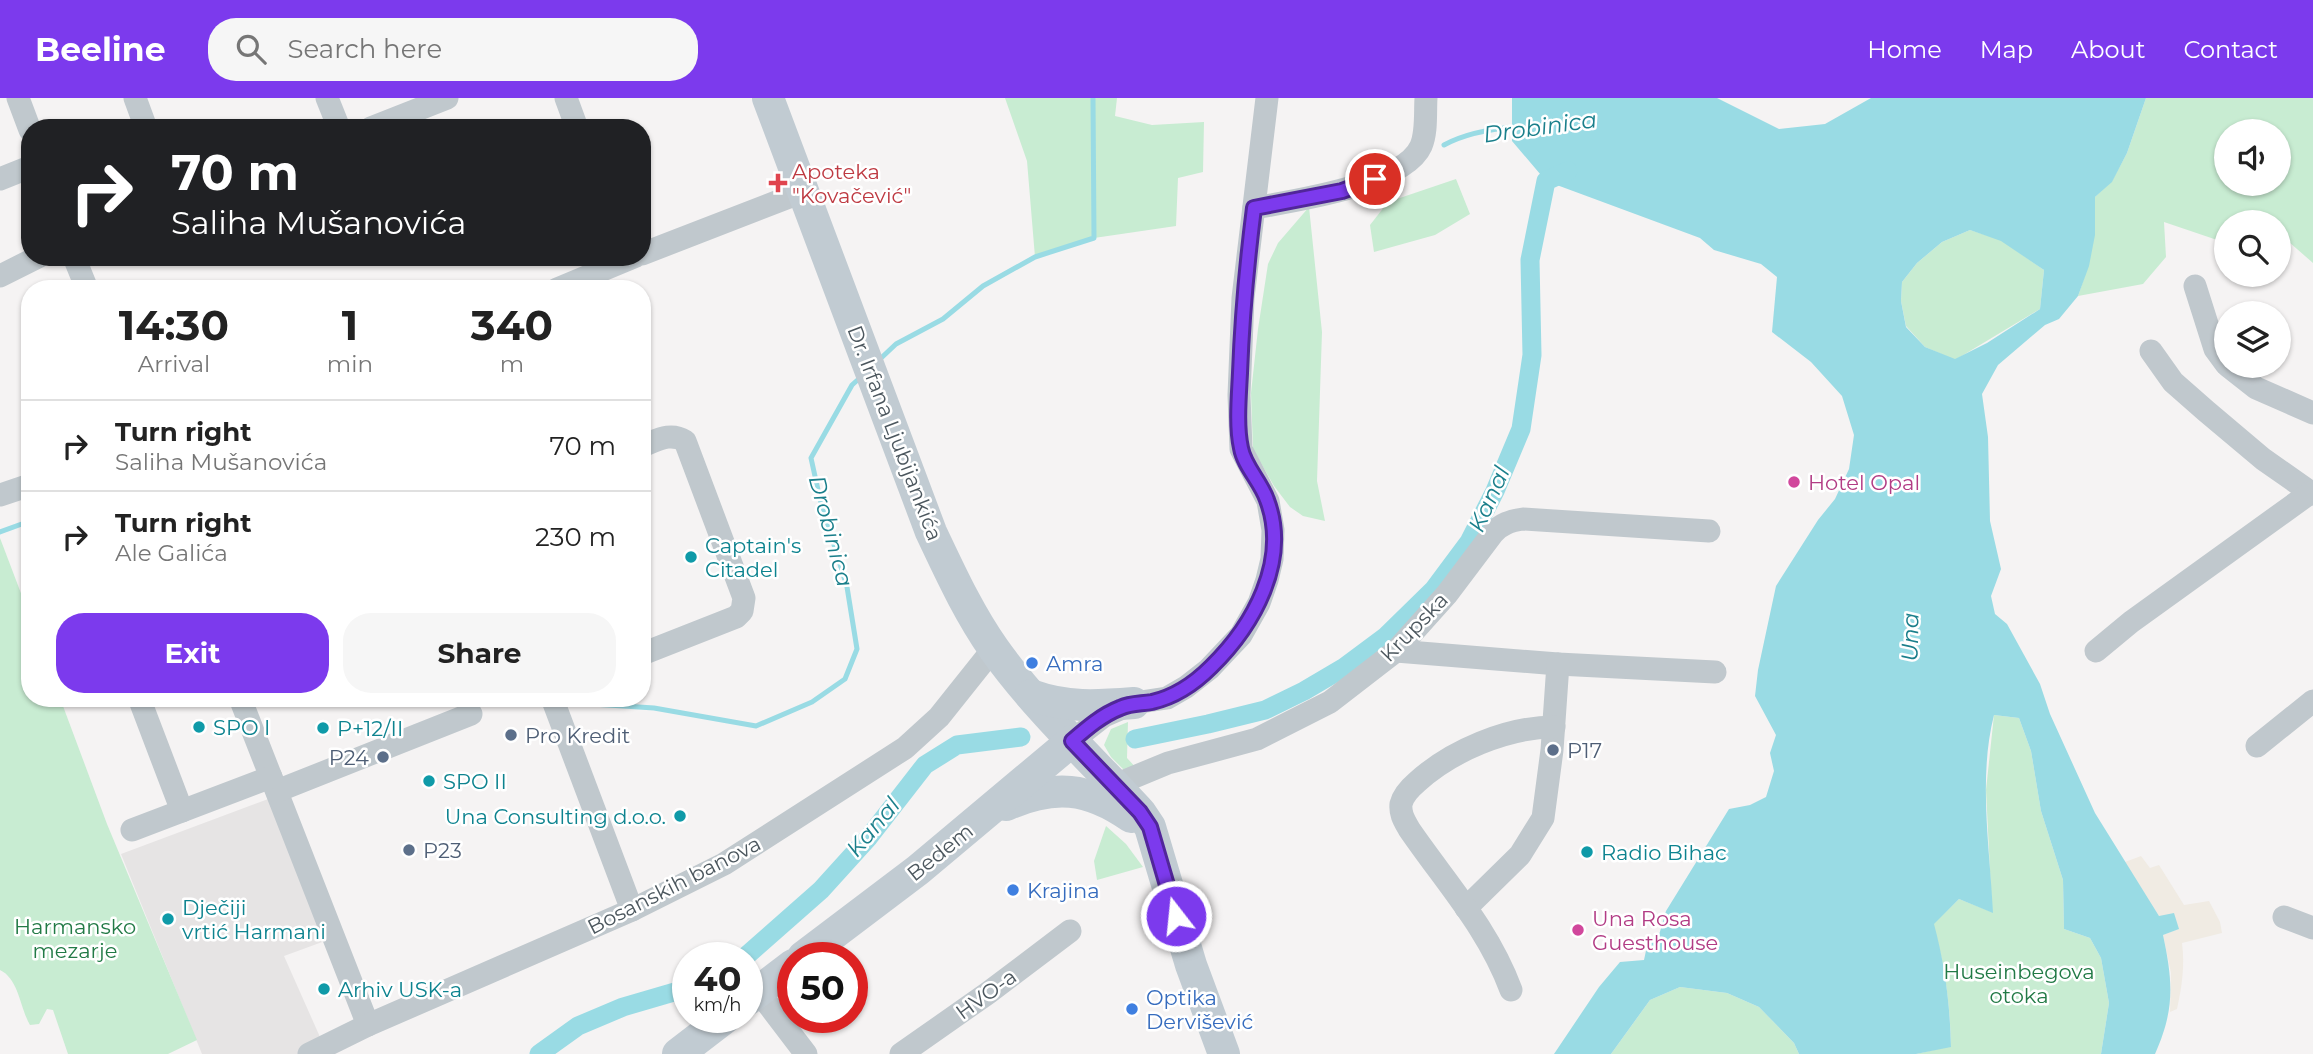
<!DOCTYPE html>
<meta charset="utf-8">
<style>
body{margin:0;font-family:Montserrat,sans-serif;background:#f6f6f6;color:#222;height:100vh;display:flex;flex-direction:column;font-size:26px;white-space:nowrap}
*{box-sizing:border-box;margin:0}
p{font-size:23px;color:#767676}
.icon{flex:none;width:38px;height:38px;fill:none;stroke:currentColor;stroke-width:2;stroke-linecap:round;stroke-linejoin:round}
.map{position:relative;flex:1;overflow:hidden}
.drawer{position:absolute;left:21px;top:182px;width:630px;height:427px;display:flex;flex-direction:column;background:#fff;border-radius:28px;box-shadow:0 2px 5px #0004}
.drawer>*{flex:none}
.hud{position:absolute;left:21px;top:21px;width:630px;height:147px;border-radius:28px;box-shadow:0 2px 5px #0004;background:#202124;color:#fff;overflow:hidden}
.fabs{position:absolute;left:2214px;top:21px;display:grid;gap:14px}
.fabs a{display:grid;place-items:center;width:77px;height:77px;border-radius:50%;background:#fff;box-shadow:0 2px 5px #0004;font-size:35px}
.speed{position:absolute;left:672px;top:844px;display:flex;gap:14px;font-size:35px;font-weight:700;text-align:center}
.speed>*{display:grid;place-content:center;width:91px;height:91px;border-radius:50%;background:#fff;box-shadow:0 2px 5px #0004;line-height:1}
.speed small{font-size:18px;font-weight:400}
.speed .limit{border:10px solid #d22;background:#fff;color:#111}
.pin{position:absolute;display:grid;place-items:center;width:60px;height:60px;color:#fff;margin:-30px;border:4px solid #fff;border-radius:50%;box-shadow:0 2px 7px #0007}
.me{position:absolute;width:77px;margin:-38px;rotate:344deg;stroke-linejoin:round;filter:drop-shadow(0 0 5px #0008)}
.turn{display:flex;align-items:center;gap:24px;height:147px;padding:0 35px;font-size:32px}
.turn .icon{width:91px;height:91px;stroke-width:2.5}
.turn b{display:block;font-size:49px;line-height:60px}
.eta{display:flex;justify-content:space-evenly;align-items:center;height:119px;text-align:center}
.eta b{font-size:42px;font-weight:700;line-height:49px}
.action{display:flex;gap:14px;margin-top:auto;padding:14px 35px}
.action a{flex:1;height:80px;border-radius:28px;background:#7c3aed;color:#fff;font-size:28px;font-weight:700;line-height:80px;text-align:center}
.action a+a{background:#f6f6f6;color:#222}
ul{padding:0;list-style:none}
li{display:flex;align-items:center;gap:21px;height:91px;padding:0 35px;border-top:2px solid #e0e0e0}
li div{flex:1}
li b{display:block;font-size:26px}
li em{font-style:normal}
header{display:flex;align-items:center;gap:42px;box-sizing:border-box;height:98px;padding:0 35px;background:#7c3aed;color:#fff}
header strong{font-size:33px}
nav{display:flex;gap:38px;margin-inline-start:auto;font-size:24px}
.search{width:490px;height:63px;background:#f6f6f6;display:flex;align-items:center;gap:18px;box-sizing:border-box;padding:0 24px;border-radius:28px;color:#767676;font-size:26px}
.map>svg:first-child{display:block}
.education{fill:#e6e4e4}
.green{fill:#c8ecd2;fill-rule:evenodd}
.sand{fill:#f0ebe3}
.water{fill:#99dbe4;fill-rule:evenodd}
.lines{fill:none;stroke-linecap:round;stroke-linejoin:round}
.stream{stroke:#99dbe4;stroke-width:5}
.canal{stroke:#99dbe4;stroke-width:19}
.minor{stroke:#c0c8cd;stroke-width:23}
.secondary{stroke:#c1cbd2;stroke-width:32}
.route-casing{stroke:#51269a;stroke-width:18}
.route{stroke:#7c3aed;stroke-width:12}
.health-dot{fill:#e0444e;stroke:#fff;stroke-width:2.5}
.hotel-dot{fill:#d1479c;stroke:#fff;stroke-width:2.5}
.culture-dot{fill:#0f9aa8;stroke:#fff;stroke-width:2.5}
.shop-dot{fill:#3f7fe0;stroke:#fff;stroke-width:2.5}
.service-dot{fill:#5c6f8a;stroke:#fff;stroke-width:2.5}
.labels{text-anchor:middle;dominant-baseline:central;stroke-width:5;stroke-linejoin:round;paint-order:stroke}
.health-label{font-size:21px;fill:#be3a42;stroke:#fff;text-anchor:start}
.street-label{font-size:21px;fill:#4c575e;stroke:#fff}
.hotel-label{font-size:21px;fill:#b23c85;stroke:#fff;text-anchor:start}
.culture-label{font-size:21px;fill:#0d838f;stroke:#fff;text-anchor:start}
.shop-label{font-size:21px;fill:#366cbe;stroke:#fff;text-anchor:start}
.service-label{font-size:21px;fill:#4e5e75;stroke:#fff;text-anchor:start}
.park-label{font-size:21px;fill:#227a46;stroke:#fff}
.water-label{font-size:23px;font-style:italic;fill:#1a7f8b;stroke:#fff}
</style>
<header>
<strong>Beeline</strong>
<div class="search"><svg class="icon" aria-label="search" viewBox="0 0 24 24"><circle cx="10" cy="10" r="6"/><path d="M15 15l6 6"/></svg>Search here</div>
<nav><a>Home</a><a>Map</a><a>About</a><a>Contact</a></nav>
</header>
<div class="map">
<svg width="2313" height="956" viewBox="0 0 2313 956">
<rect width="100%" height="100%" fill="#f5f3f3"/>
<path class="education" d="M271,700L325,843L284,858L324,948L309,956H202L121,756Z"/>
<g class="green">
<path d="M1005,0H1117L1115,18L1152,27L1204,24L1203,74L1178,80L1176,128L1094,140L1035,159L1027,63Z"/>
<path d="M2146,0H2313V165L2289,144L2279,139L2278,124H2226V145L2164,124L2166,159L2143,186L2078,198C2092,159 2095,140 2095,99L2112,83L2127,55ZM2226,33H2278V86H2226Z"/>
<path d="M1456,81L1470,116L1435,137L1374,154L1370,127L1388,104Z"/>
<path d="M1309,109L1322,234L1317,383L1325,423L1303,418L1290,409L1274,388L1253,351L1251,295L1258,231L1268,166L1278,145Z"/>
<path d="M1970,132L2001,142L2044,172L2040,211L1955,262L1925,249L1906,228L1901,203L1902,184L1917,165L1942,144Z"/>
<path d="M0,440L30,519V600H60L107,726L197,942L168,956H68L53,912L47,911L39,926L30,927C20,910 19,881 0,872Z"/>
<path d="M1994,617L2019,620L2031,653L2041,713L2063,782L2064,831L2090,840L2101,860L2109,905L2101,956H1916L1951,948C1950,906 1945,867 1933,826L1959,801L1992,814L1986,692Z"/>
<path d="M1128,624L1127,660L1138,672H1124L1111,659L1104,647L1111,631Z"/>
<path d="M1106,728L1126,746L1143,769L1097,782L1094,763Z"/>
<path d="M1680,889L1727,895L1759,909L1794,945L1799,956H1611L1650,902Z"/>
</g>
<path class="sand" d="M2141,758L2150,770L2159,767L2184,807L2209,803L2220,824L2222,835L2182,845C2185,868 2182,888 2177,911L2170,914L2171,875L2163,837L2178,831L2159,818L2125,764Z"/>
<path class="water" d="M1512,0H1717L1779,31L1825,26L1871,0H2146L2127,55L2112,84L2095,99V137L2089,168L2078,198L2059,221L2045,227L1998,267L1982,296L1988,339L1990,423L2001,471L1991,498L1995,516L2007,526L2040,586L2050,616L2095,715L2159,818L2174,815L2179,831L2163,837C2173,884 2175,911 2155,956H2101L2109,905L2101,860L2090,840L2064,831L2063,782L2041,713L2031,653L2019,620L1994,617C1978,680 1990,750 1993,815L1959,801L1934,826C1945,867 1950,906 1951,949L1916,956H1799L1794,945L1759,909L1727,895L1680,889L1650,902L1611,956H1554L1599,889L1620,864L1644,862L1647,848L1659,837L1666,813L1729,711L1750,707L1766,699L1774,673L1770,655L1776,637L1755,598L1758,572L1776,488L1818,422L1835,401L1849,371L1854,337L1842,298L1811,264L1772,234L1777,179L1761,166L1714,152L1700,140L1546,83L1512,43ZM1970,132L2001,143L2044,172L2040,211L1987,245L1955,261L1925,249L1906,229L1901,203L1902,184L1917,165L1942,144Z"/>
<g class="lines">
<g class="stream">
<path d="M1444,47C1466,35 1490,31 1515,29"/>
<path d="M879,262L896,246L943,221L983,188L1035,159L1094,140L1093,0"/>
<path d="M0,434L30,423"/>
<path d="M510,600L548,604"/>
<path d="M562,604L654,610L756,628L812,604L845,581L857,551L847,489L820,401L811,360L852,287L862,278"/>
</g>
<g class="canal">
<path d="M1135,641L1208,626L1265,612L1304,593L1343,570L1386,538L1434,491L1469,444L1495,393L1521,331L1532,257L1530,162L1546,83L1568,73"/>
<path d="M745,859L821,792L869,739L925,667L957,647L1021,639"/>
<path d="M539,956L578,928L623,909L688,890"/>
</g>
<g class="minor">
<path d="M18,0L30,32"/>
<path d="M135,0L146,30"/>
<path d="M327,0L339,30"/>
<path d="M566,0L577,30"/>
<path d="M371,30L447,0"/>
<path d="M0,81L30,69"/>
<path d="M1254,110C1293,103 1404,87 1421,48C1427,34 1425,15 1426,0"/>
<path d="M642,156L802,94"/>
<path d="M74,159L87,191"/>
<path d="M0,178L38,159"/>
<path d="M2195,188L2215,251L2226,266"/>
<path d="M557,191L634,159"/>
<path d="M2151,253L2173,284L2206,313L2263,361L2313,396"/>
<path d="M2228,268L2256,290L2313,315"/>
<path d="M642,348C658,342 670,334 685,343L744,500L742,513L736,519L642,556"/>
<path d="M0,397L30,387"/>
<path d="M1396,553L1558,566L1715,574"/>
<path d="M2096,553L2131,524L2310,395"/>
<path d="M139,600L182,713"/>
<path d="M240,600L368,927"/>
<path d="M552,600L632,812"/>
<path d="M1072,643L1104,618L1134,605L1167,600L1186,589L1209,571L1241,537L1259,505L1267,482L1272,461L1273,432L1268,403L1241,351L1239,297L1243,200L1267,0"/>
<path d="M2257,648L2313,603"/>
<path d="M277,693L471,616"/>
<path d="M1105,694L1115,687L1168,665L1257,641L1330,604L1396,553L1447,496L1493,435C1501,426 1510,423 1523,421L1709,433"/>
<path d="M132,732L271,679"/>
<path d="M1466,810L1520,757L1543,720L1552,652L1558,566"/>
<path d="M2284,819L2313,830"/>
<path d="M1511,892C1488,830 1446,785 1409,731C1404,722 1400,716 1401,706C1403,697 1410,690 1417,684C1451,653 1507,629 1554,629"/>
<path d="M758,893L806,956"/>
<path d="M309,956L368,927L632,812L724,766L905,650L939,619L994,550"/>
<path d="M901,956L988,895L1070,833"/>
</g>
<g class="secondary">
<path d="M768,0L931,434C950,474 968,514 994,551C1036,610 1091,661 1140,714L1150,729L1191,867L1224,956"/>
<path d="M1031,597C1067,610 1096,608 1134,605"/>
<path d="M1006,707C1054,686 1088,689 1131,719"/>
<path d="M803,859L918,772L1072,643"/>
<path d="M747,902L793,867"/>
<path d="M678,956L726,919"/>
</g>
</g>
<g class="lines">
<defs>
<path id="route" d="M1176,818L1150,729L1140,714L1072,643C1087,630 1102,617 1120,610C1131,605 1141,606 1152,604C1174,599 1195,585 1211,569C1253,528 1290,463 1267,402C1261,384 1244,368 1241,350C1236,328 1239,297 1240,275C1242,220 1247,165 1254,110L1342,93L1375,81"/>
</defs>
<use href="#route" class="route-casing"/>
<use href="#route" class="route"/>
</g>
<path class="health-dot" d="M774.5 74.5h7v7h7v7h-7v7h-7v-7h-7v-7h7z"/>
<g class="hotel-dot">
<circle cx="1794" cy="384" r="7"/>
<circle cx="1578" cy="832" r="7"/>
</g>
<g class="culture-dot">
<circle cx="691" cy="459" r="7"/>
<circle cx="199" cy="629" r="7"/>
<circle cx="323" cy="630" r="7"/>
<circle cx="429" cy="683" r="7"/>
<circle cx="680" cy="718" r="7"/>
<circle cx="1587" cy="754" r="7"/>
<circle cx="168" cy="821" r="7"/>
<circle cx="324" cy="891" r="7"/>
</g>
<g class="shop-dot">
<circle cx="1032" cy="565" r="7"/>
<circle cx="1013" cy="792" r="7"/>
<circle cx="1132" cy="911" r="7"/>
</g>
<g class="service-dot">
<circle cx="511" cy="637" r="7"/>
<circle cx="1553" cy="652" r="7"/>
<circle cx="383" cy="659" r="7"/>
<circle cx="409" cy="752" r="7"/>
</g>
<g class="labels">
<g class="health-label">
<text x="792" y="73">Apoteka<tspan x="792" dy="24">"Kovačević"</tspan></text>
</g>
<g class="street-label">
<text transform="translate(895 335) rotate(69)">Dr. Irfana Ljubijankića</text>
<text transform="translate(1414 529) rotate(-46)">Krupska</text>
<text transform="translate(940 754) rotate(-39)">Bedem</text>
<text transform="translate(674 787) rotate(-27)">Bosanskih banova</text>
<text transform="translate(986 896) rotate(-36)">HVO-a</text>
</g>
<g class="hotel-label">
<text x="1808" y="384">Hotel Opal</text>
<text x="1592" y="820">Una Rosa<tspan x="1592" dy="24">Guesthouse</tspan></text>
</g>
<g class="culture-label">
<text x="705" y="447">Captain's<tspan x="705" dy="24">Citadel</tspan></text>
<text x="213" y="629">SPO I</text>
<text x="337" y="630">P+12/II</text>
<text x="443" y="683">SPO II</text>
<text x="666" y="718" text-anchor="end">Una Consulting d.o.o.</text>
<text x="1601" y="754">Radio Bihac</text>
<text x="182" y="809">Dječiji<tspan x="182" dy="24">vrtić Harmani</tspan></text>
<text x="338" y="891">Arhiv USK-a</text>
</g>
<g class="shop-label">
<text x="1046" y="565">Amra</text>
<text x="1027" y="792">Krajina</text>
<text x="1146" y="899">Optika<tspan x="1146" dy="24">Dervišević</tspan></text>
</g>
<g class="service-label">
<text x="525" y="637">Pro Kredit</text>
<text x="1567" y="652">P17</text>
<text x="369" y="659" text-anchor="end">P24</text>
<text x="423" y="752">P23</text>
</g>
<g class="park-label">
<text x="75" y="828">Harmansko<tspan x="75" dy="24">mezarje</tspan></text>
<text x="2019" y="873">Huseinbegova<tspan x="2019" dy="24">otoka</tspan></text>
</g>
<g class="water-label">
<text transform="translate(1540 29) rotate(-8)">Drobinica</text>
<text transform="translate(1489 401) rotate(-66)">Kanal</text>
<text transform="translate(831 433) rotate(75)">Drobinica</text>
<text transform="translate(1910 539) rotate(-89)">Una</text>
<text transform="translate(873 729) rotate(-50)">Kanal</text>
</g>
</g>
</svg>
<div class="fabs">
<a><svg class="icon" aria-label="sound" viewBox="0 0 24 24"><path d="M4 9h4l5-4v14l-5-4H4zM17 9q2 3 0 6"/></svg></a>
<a><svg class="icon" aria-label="search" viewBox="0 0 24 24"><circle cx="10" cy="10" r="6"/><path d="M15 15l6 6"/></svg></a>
<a><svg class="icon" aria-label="layers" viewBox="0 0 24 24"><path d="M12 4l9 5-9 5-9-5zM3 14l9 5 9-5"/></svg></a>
</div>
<div class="speed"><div>40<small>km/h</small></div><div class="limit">50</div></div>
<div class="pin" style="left:1375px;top:81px;background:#d93025"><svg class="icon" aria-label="arrive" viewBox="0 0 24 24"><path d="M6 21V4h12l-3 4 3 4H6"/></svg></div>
<svg class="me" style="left:1176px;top:818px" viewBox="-20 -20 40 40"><circle r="17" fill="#7c3aed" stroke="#fff" stroke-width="3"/><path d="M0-11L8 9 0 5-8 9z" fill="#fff"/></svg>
<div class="hud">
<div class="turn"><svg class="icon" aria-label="right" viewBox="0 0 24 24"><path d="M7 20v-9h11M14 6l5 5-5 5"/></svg><div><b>70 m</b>Saliha Mušanovića</div></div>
</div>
<section class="drawer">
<div class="eta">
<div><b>14:30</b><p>Arrival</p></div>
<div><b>1</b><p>min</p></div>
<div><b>340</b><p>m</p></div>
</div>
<ul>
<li><svg class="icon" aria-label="right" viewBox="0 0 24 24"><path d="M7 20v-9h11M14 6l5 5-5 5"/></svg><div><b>Turn right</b><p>Saliha Mušanovića</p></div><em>70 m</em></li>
<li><svg class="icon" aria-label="right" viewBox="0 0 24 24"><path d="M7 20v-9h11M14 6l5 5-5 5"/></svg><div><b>Turn right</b><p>Ale Galića</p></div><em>230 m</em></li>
</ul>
<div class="action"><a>Exit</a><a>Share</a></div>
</section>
</div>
